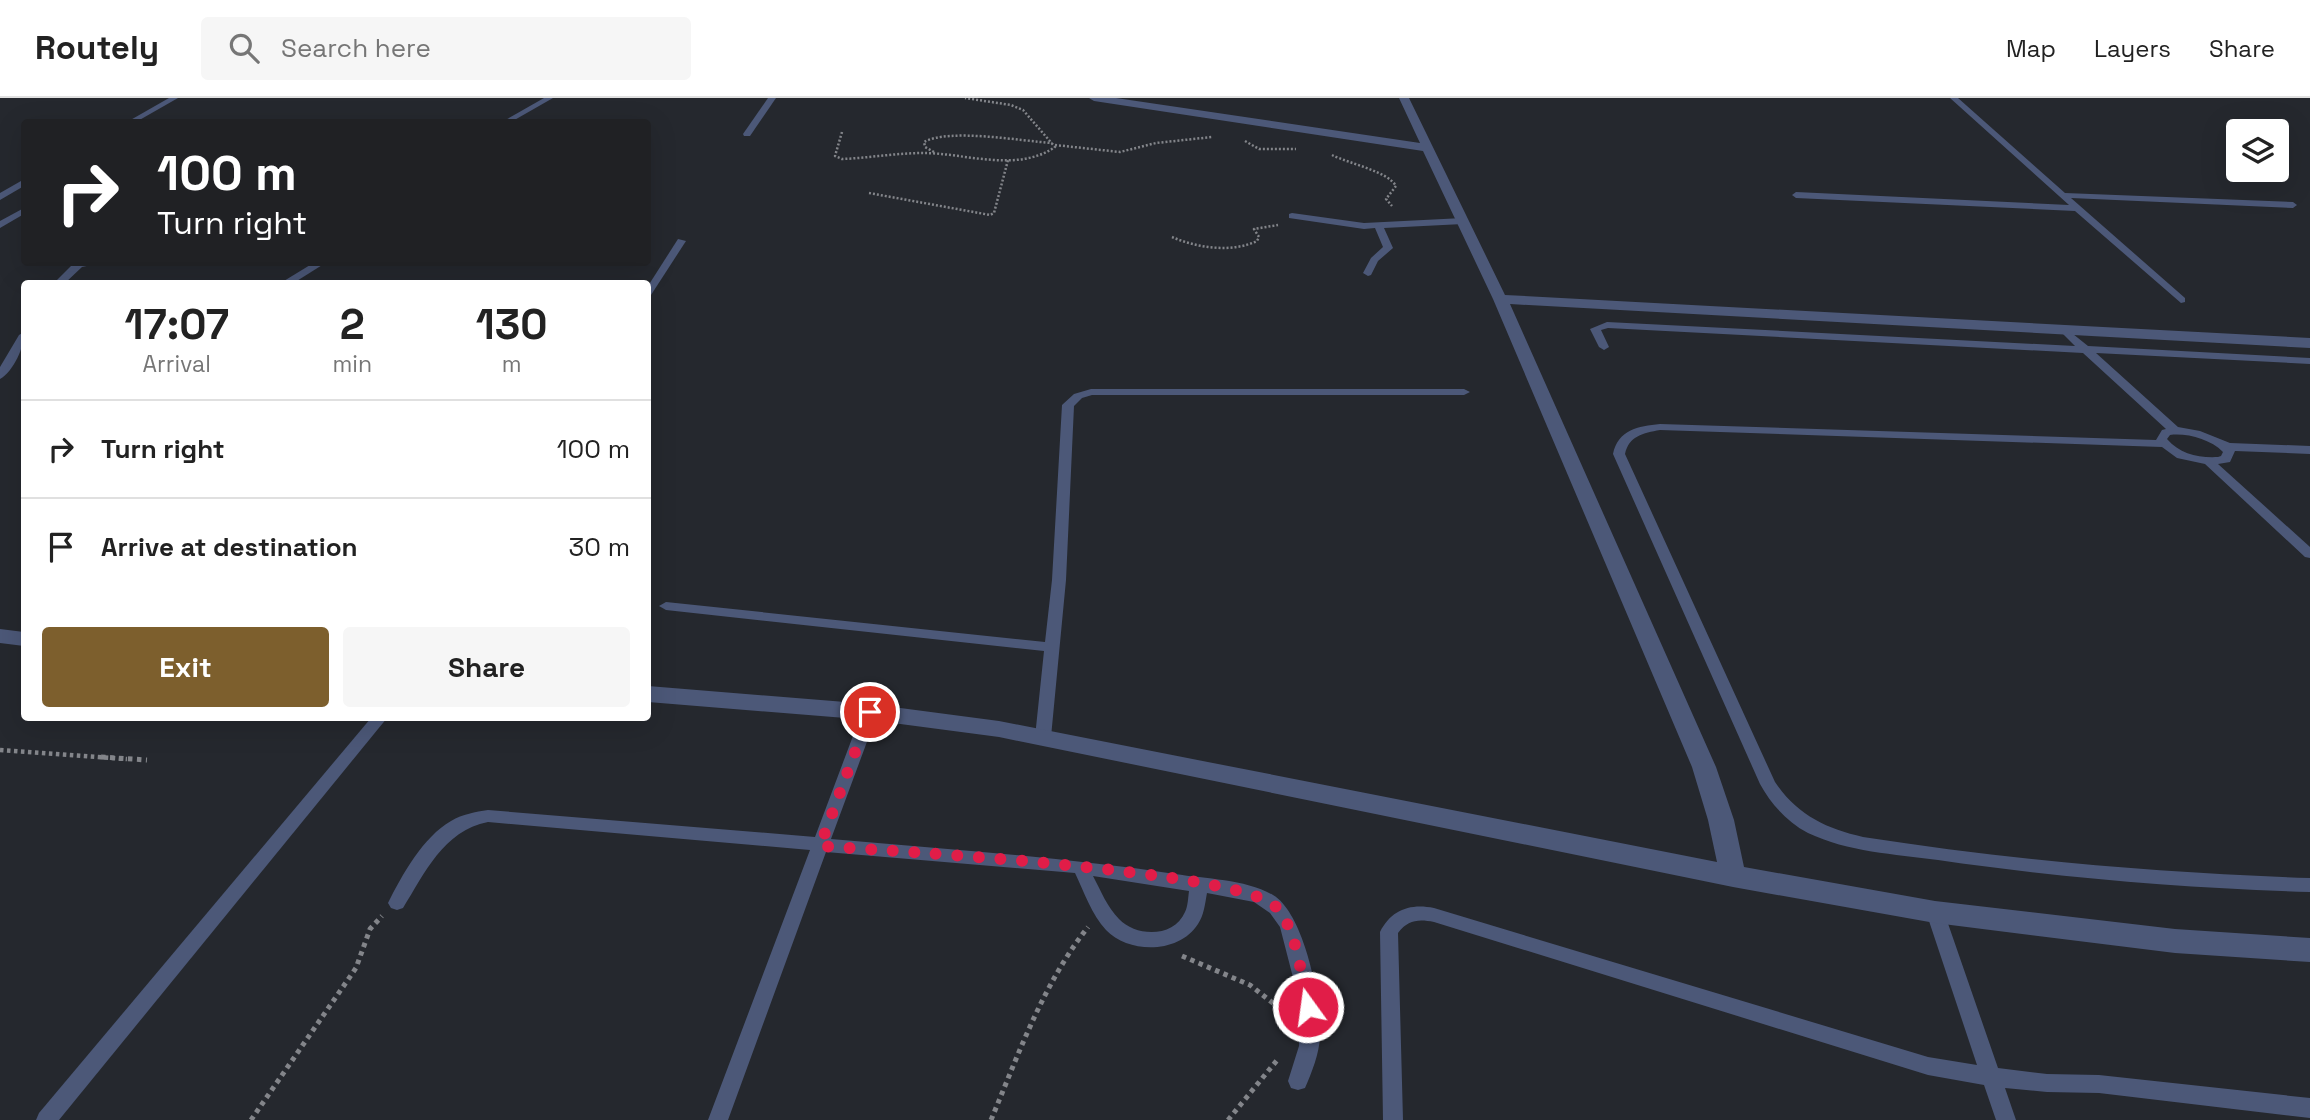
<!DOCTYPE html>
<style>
body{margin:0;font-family:"Space Grotesk",sans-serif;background:#f6f6f6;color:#222;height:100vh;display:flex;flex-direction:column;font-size:26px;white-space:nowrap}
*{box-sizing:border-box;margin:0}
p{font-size:23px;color:#767676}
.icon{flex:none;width:38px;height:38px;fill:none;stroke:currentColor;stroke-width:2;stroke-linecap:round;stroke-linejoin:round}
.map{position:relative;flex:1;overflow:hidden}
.details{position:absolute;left:21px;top:182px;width:630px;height:441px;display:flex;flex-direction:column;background:#fff;border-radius:7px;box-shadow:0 7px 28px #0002}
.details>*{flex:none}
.top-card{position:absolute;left:21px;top:21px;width:630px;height:147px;border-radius:7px;box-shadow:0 7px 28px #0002;background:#202124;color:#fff;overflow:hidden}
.tools{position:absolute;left:2226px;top:21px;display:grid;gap:14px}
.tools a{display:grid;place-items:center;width:63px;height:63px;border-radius:7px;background:#fff;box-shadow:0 7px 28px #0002;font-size:35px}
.pin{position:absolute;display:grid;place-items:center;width:60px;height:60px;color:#fff;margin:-30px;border:4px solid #fff;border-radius:50%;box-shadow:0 2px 7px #0007}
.me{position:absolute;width:77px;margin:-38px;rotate:346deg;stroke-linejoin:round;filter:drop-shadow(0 0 5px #0008)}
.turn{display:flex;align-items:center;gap:24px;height:147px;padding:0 21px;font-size:32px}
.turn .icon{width:91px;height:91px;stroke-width:2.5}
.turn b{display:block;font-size:49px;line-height:60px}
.eta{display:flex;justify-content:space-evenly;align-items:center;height:119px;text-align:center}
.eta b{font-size:42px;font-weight:600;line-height:49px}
.button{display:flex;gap:14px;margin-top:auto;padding:14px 21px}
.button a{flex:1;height:80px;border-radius:7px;background:#7d5f2d;color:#fff;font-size:28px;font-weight:600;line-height:80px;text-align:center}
.button a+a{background:#f6f6f6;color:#222}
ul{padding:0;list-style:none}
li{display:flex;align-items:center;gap:21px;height:98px;padding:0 21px;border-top:2px solid #e0e0e0}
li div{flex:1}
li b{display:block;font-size:26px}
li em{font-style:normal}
header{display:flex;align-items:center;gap:42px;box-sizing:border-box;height:98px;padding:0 35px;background:#fff;border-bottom:2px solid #e0e0e0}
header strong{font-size:33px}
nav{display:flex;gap:38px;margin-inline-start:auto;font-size:24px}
.search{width:490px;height:63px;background:#f6f6f6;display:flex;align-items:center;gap:18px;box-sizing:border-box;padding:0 24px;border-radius:7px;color:#767676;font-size:26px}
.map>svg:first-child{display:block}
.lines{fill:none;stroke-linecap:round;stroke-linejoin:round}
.path-far2{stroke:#83858a;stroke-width:2.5;stroke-dasharray:2 2;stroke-linecap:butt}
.path-far1{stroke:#83858a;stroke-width:4.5;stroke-dasharray:3.5 3.5;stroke-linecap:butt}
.path{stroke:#83858a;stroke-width:5;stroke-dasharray:4.5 4.5;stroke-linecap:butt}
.service{fill:#4c5878;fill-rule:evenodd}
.minor{fill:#4c5878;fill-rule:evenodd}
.route{stroke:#e11d48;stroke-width:12;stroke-dasharray:0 21.6}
</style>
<header>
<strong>Routely</strong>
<div class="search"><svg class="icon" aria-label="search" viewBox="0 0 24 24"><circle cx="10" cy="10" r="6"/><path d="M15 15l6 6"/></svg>Search here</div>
<nav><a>Map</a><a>Layers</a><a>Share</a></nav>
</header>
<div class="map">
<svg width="2310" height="1022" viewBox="0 0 2310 1022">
<rect width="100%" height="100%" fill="#25282e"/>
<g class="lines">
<g class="path-far2">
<path d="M842,34L835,58L842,61C869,60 896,55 923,55C965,55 1017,75 1055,49L1023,12L1011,7L965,0"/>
<path d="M1245,43L1259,51H1296"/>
<path d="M1055,47L1120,54L1156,45L1212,39"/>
<path d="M934,54L925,49L924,44C949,30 1021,43 1052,45"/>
<path d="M1332,57C1350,66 1387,73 1396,88L1386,101L1392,108"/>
<path d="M869,95L990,117L994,115L1008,62"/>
<path d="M1172,139C1197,150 1232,155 1257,143L1259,139L1254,131L1278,127"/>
</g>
<path class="path-far1" d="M0,652L127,661"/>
<g class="path">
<path d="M101,659L147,662"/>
<path d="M1182,858L1250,887L1283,913"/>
<path d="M251,1022L356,870L370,831L382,818"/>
<path d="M991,1022C1019,955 1043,886 1088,829"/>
<path d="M1228,1022L1278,961"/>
</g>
<g class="service">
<path d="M169,0H178L136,24H127Z"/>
<path d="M544,0H553L511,24H502Z"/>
<path d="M768,0H776L750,38H744L743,36Z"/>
<path d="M1950,0H1958L2065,95L2293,104L2297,107L2293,110L2071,100L2185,200V204L2181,205L2075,113L1796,100L1792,97L1796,94L2069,107Z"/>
<path d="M21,83H24V88L0,102V95Z"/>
<path d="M24,110V116L0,130V123Z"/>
<path d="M1292,115L1364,125L1463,120L1467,123L1463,126L1384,130L1393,150L1378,163L1371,177L1368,178L1363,175L1371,160L1383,149L1375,130L1364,131L1289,120V116Z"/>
<path d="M678,141L686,143L651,197L648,198V188Z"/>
<path d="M75,164H105L82,169L64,186H53Z"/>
<path d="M315,164H327L292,186H279Z"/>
<path d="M1607,224L2075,248L2058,231L2063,228L2088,248L2310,260V266L2096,255L2178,329L2200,333L2230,345L2310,348V356L2235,353L2230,364L2218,366L2310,449V460L2305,459L2205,366L2177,360L2162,349L1660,332C1643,335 1629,338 1625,356L1775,684C1796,716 1826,731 1863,739C2011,762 2160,775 2310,780V794C2185,790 2061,780 1938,762C1894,756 1848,754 1808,735C1787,724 1771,706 1760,686L1613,356C1618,332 1638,328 1660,326L2156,342L2162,332L2166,331L2083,255L1608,230L1601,232L1609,249L1604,252L1599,249L1590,231ZM2170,337C2187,335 2210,341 2223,354L2221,358L2218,359C2198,360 2180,356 2167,341Z"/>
<path d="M24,234C25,248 13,274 0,281V269L19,237Z"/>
<path d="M1091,291H1464L1470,294L1464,297H1092L1082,300L1074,308L1066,482L1051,639L1049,643H1037L1035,639L1044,553L666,512L659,508L666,504L1045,544L1052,482L1062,307L1074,296Z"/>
<path d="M870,609L875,610L878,614L831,741C946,751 1061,759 1175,776C1206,781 1245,781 1273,797C1304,815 1322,904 1320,939C1319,956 1312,974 1305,990L1298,992L1291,990L1288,983L1299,948L1300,922L1297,895L1280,829L1270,815L1254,804L1207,795C1205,806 1204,817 1198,826C1179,856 1129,856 1106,832C1092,817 1084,794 1075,775L826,754L728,1022H708L810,752L488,724C443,733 425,775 403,810L397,812L391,810L388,805C402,777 423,739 451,723C463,716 475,714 488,712L815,739L862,614L865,610ZM1093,778L1189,793C1188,800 1188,808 1185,814C1174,840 1136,839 1119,821C1107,809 1101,793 1093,778Z"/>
<path d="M371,620H387L59,1022H36L39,1015Z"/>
<path d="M1935,807L1941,809L1944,814L1998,970L2047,976L2099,977L2310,1000V1020L2099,995L2047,994L2005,990L2016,1022H1996L1984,987L1928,977L1434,824C1418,821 1408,822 1398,835L1403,1022H1383L1380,834C1391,812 1410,805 1434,810L1928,959L1977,967L1926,814L1929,809Z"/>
</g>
<g class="minor">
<path d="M1089,0H1116L1420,45L1399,0H1409L1505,197L2310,240V250L1510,206L1716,669L1734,722L1744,769L1935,803L2175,831L2310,840V864L2175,855L1935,825L1733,789L999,639L870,622L648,604V588L870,606L999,623L1717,764L1708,722L1692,669L1493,201L1423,53L1094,3Z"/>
<path d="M0,531L24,534V548L0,545Z"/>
</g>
</g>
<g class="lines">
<path class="route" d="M870,614L820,748C890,753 1240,772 1276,809C1296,828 1302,881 1308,909"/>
</g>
</svg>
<div class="tools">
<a><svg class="icon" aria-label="layers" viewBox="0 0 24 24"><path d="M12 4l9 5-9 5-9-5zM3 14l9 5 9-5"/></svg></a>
</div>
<div class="pin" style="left:870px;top:614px;background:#d93025"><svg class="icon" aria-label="arrive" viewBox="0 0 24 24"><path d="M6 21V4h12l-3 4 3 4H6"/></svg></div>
<svg class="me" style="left:1308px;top:909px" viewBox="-20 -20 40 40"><circle r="17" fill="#e11d48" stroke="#fff" stroke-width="3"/><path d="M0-11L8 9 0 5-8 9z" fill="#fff"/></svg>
<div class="top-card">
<div class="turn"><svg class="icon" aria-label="right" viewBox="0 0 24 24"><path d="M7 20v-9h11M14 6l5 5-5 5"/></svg><div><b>100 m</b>Turn right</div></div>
</div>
<section class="details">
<div class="eta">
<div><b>17:07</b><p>Arrival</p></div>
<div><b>2</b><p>min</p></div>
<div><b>130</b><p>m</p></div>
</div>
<ul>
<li><svg class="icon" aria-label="right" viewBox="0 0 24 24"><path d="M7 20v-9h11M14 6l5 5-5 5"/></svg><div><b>Turn right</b></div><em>100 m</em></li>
<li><svg class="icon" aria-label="arrive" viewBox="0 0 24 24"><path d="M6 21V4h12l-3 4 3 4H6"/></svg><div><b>Arrive at destination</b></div><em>30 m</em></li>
</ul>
<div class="button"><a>Exit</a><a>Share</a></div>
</section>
</div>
